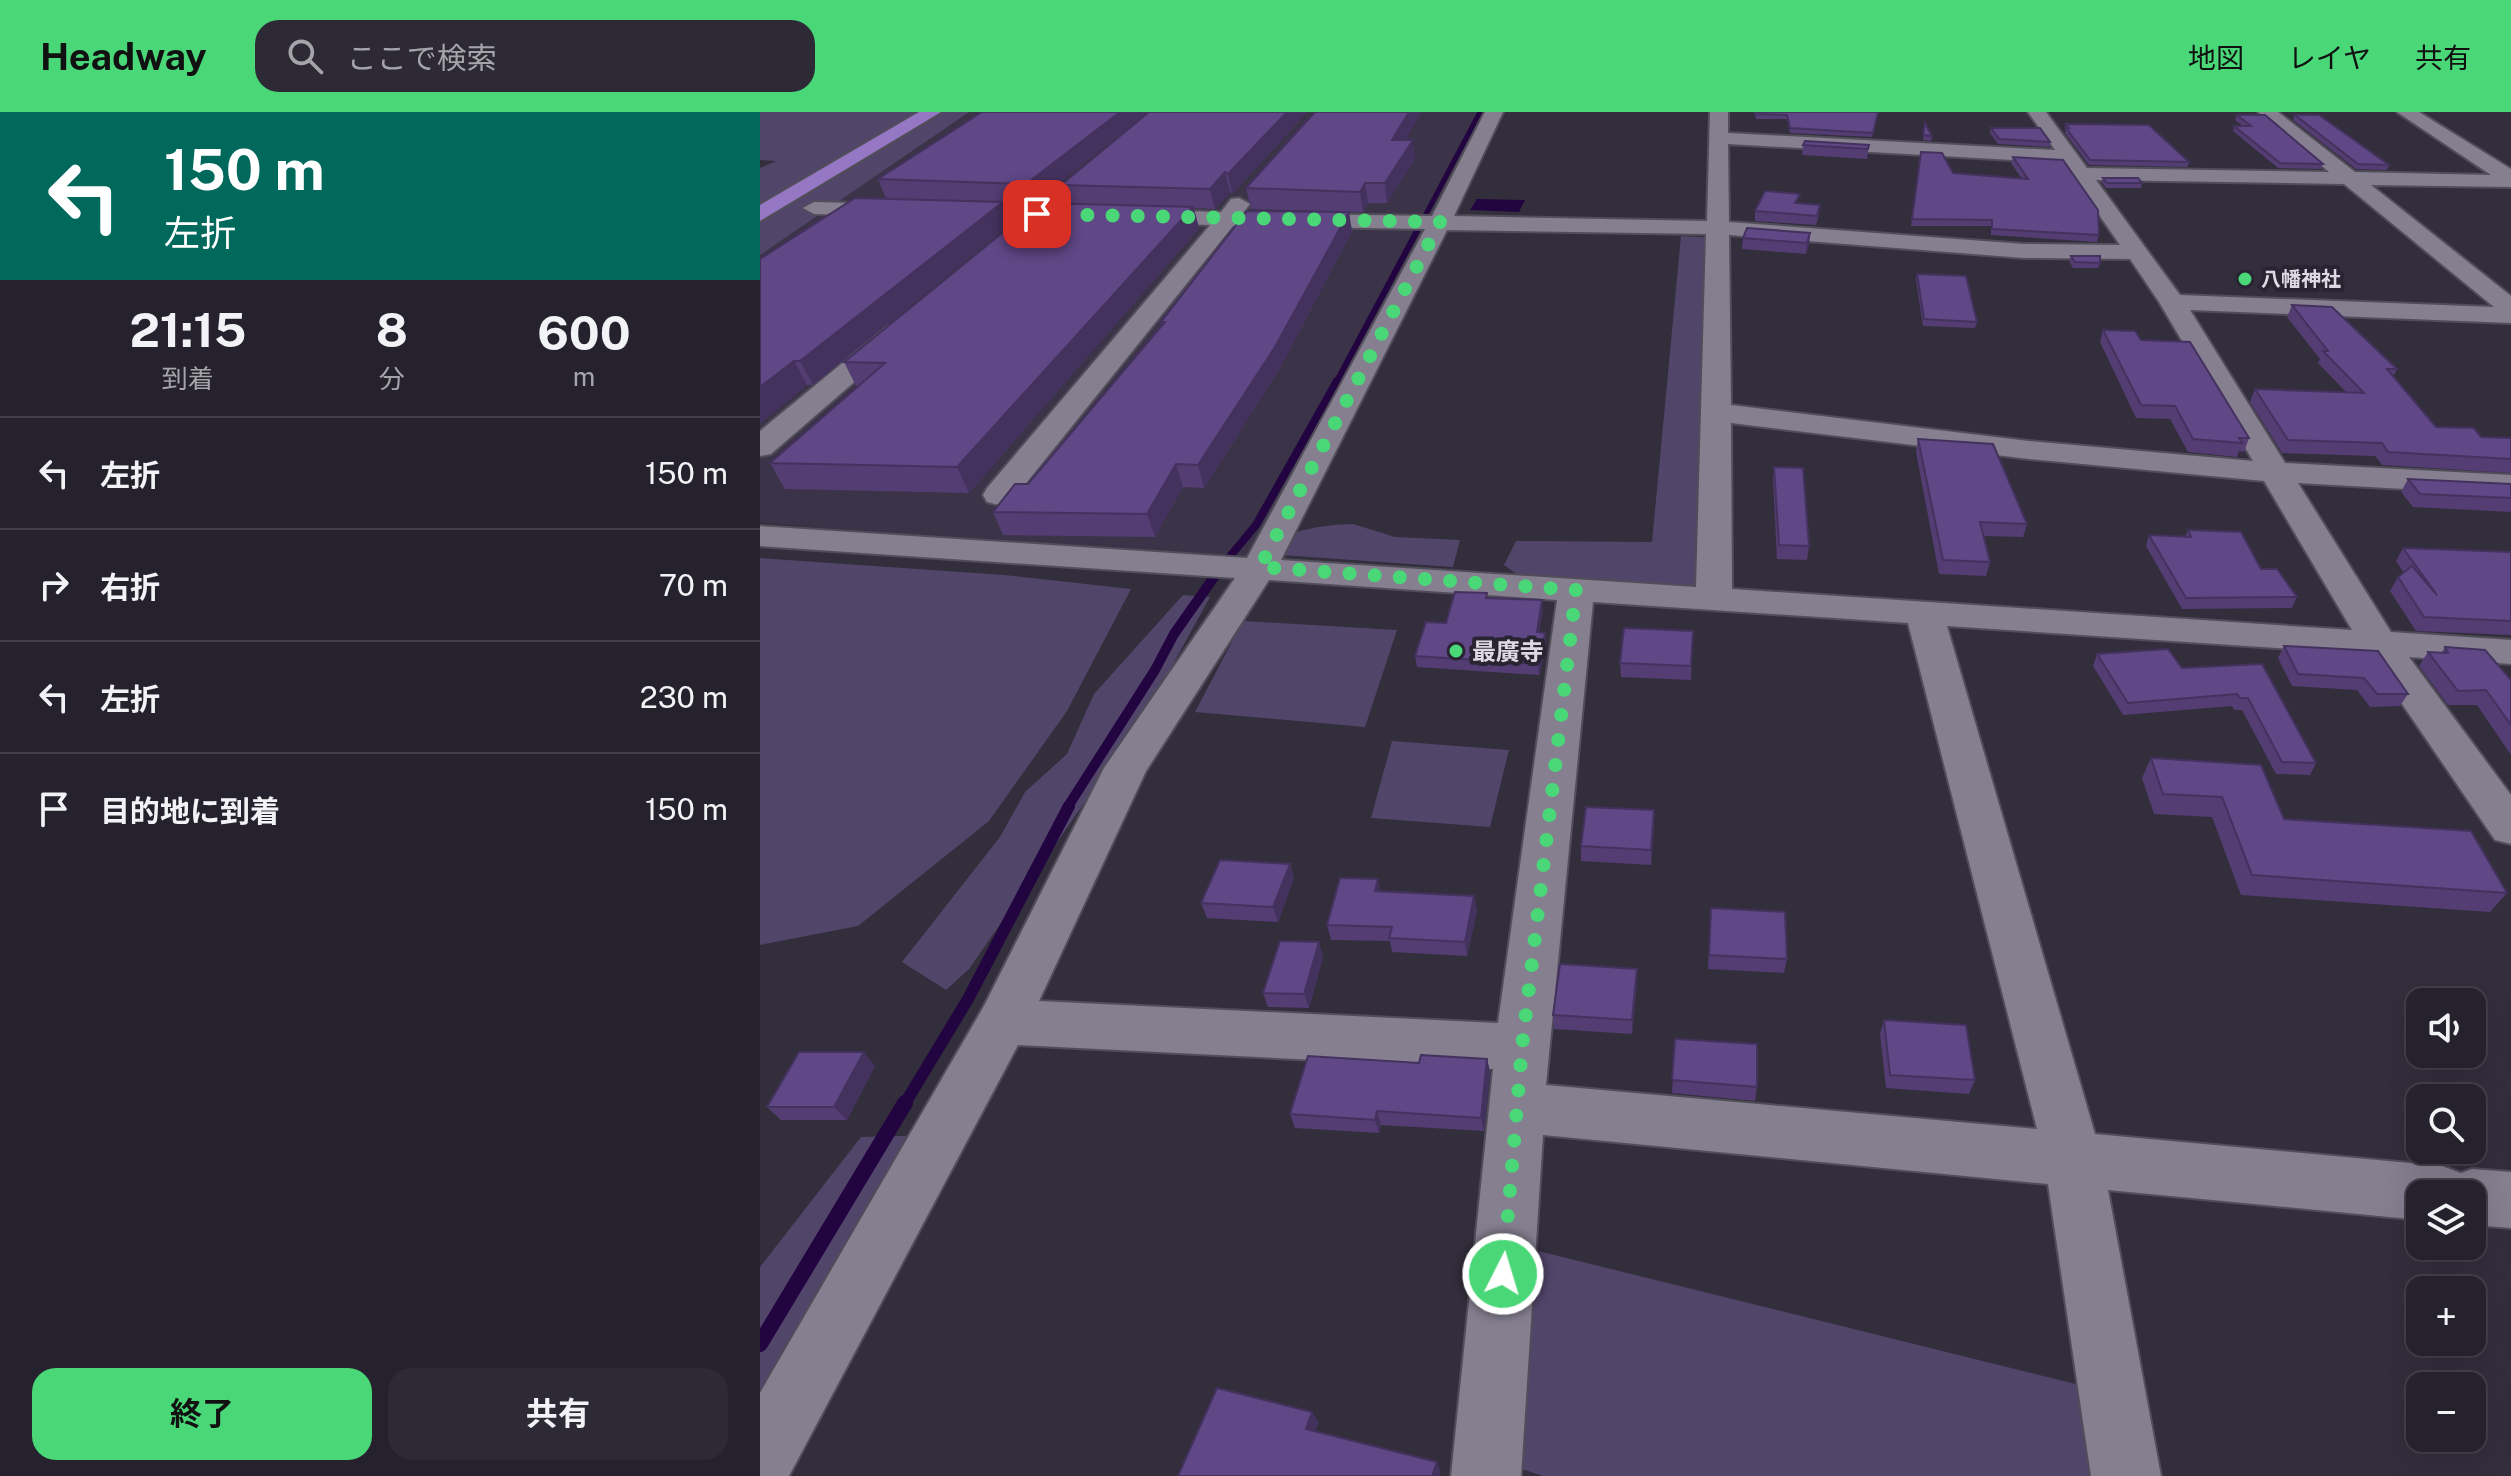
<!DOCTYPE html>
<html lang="ja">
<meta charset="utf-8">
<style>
body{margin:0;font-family:"Public Sans","Noto Sans JP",sans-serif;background:#2e2a35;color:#f1f3f6;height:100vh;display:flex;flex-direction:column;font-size:30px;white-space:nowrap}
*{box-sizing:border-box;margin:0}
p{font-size:26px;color:#a4a4aa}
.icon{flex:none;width:44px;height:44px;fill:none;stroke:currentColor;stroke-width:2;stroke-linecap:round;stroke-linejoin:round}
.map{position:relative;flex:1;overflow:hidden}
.sheet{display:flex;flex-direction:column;background:#26222d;width:760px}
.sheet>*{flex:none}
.banner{background:#00695c;color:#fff;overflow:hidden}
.fabs{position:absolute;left:1646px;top:876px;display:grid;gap:16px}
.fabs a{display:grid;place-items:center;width:80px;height:80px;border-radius:16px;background:#26222d;box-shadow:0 8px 32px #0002,0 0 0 2px #423f49;font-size:40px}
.pin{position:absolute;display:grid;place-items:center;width:68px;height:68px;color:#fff;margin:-34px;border-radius:16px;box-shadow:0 4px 12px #0006}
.me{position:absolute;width:88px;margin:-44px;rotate:5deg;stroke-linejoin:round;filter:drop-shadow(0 0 6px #0008)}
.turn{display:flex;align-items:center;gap:28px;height:168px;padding:0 32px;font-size:36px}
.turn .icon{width:104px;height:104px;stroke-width:2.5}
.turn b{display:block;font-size:56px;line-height:68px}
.eta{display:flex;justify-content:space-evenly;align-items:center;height:136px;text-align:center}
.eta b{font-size:48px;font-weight:700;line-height:56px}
.button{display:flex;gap:16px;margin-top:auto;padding:16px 32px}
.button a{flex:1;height:92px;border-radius:24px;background:#4ad778;color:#111;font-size:32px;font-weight:700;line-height:92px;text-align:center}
.button a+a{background:#2e2a35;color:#f1f3f6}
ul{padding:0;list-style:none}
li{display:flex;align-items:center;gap:24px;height:112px;padding:0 32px;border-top:2px solid #423f49}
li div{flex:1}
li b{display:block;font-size:30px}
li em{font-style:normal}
header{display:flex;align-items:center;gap:48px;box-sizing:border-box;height:112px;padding:0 40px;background:#4ad778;color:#111}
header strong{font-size:38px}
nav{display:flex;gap:44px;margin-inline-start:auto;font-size:28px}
.search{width:560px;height:72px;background:#2e2a35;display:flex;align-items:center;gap:20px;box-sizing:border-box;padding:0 28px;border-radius:24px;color:#a4a4aa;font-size:30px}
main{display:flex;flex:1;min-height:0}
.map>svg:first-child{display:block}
.built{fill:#3b3448}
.green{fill:#52456a}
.water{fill:#220440}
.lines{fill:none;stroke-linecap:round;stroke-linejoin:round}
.stream-far5{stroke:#220440;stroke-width:5}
.stream-far4{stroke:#220440;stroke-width:6}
.stream-far3{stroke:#220440;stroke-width:8}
.stream-far2{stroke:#220440;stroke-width:10}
.stream-far1{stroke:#220440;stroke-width:12}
.stream{stroke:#220440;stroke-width:16}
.minor-casing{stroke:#514d59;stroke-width:4}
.major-casing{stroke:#514d59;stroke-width:4}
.minor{fill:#857f90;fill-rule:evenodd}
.major{fill:#9577c3;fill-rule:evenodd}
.wall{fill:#533d73}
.shaded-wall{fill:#43325e}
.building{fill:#604786;stroke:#43325e;stroke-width:2}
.route{stroke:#4ad778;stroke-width:14;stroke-dasharray:0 25.2}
.poi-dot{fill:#4ad778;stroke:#292432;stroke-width:3}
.labels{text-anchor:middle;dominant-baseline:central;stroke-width:8;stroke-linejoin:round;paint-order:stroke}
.far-poi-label{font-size:20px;font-weight:bold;fill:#dcd9e3;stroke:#292432;text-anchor:start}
.poi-label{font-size:24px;font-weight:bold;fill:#dcd9e3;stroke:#292432;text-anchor:start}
</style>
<header>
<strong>Headway</strong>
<div class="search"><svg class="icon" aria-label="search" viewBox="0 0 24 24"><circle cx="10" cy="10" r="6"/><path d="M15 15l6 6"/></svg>ここで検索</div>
<nav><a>地図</a><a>レイヤ</a><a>共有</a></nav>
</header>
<main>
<section class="sheet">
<div class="banner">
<div class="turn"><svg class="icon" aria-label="left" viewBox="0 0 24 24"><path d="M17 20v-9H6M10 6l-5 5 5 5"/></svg><div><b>150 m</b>左折</div></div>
</div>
<div class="eta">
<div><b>21:15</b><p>到着</p></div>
<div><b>8</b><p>分</p></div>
<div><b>600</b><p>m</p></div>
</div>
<ul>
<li><svg class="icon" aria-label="left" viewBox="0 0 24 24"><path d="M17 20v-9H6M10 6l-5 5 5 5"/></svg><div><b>左折</b></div><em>150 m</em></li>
<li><svg class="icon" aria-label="right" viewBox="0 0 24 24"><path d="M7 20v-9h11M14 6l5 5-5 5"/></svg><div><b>右折</b></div><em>70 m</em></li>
<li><svg class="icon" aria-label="left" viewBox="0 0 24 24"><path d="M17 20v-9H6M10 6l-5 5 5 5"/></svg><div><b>左折</b></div><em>230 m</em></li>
<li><svg class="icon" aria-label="arrive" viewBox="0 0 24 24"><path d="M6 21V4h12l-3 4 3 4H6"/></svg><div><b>目的地に到着</b></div><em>150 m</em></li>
</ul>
<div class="button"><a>終了</a><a>共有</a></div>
</section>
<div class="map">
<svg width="1751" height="1364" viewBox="0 0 1751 1364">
<rect width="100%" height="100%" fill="#332e3c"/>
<path class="built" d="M169,0H732L485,454L0,410V91Z"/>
<g class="green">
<path d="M0,0H209L0,143V56L16,49L0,48Z"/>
<path d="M921,124L959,126L955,475L761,465L744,453L756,429L892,430Z"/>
<path d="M593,412L635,425L700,428L693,455L507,442C521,416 567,413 593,412Z"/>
<path d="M0,446L244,463L371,477L307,599L229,709L98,814L0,833Z"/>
<path d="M423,483L450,485L395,585L350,654L209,857L186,878L142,850L240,725L265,680L307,642L334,582Z"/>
<path d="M483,509L637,518L605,615L435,600Z"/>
<path d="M632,629L749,638L730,715L611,706Z"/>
<path d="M180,1023L0,1350V1155L101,1025Z"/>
<path d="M746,1131L1352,1281L1363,1364H783L728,1346Z"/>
</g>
<path class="water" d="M717,87L765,88L759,100L710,98Z"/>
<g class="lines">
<path class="stream-far5" d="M656,121L720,0"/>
<path class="stream-far4" d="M576,271L657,119"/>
<path class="stream-far3" d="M457,460L496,413L577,269"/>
<path class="stream-far2" d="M307,696L395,558L414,522L459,458"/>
<path class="stream-far1" d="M144,993L208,887L309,694"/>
<path class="stream" d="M0,1232L145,991"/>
<defs>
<g id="minor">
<path d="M725,0H743L694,104L947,109L950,0H968V21L1295,38L1268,0H1286L1327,56L1569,60L1498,0H1518L1595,60L1731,63L1637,0H1659L1751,57V75L1611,73L1751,184V211L1430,198L1525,351L1751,363V383L1538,371L1631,520L1751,528V552L1649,545L1751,683V732L1735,728L1608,542L1187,514L1335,1022L1682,1054L1701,1061L1712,1057L1751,1060V1116L1712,1113V1082H1660V1108L1348,1078L1401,1364H1331L1288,1072L783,1023L761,1364H691L733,957L258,933L29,1364H0V1281L224,894L344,656L475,466L0,434V414L487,446L665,117L473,114L251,390L239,393L227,390L223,383L227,376L450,113L54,102L43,96L54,90L461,100L471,87L479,86L490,92L483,101L672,104ZM968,32L1303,51L1360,133L1264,132L969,110ZM1336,68L1584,72L1734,195L1420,183ZM687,118L946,122L936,475L521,448ZM969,123L1264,146L1370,147L1399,190L1493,349L1269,329L971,293ZM971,311L1269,347L1504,369L1592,518L972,477ZM509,468L797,488L738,911L279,889L386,659ZM833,490L1148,511L1277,1017L786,973Z"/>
<path d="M135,213L144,215L148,221L144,227L11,342L0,344V319L126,215Z"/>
</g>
<path id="major" d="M159,0H181L0,109V93Z"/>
</defs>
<use href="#minor" class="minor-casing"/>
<use href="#major" class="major-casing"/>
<use href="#minor" class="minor"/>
<use href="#major" class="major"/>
</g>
<g class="wall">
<path d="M222,0H387L273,92L244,91L251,111L53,273H47L0,311V147L126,87L118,67Z"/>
<path d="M547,0L472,82L470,80L455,97L434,96L439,116L209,381L25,377L10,351L98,274H96L84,250L307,92L301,73Z"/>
<path d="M555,0H661L645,28L655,47L627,91H608L603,100L491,97L486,76Z"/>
<path d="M994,0H1118L1112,25L1030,21L1027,7H996Z"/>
<path d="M1477,3L1563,52L1561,57L1518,56L1473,19L1474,14H1483L1475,8Z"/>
<path d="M1535,3L1629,53L1627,58L1596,57L1533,8Z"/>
<path d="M1165,11L1172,24L1171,29L1163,28Z"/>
<path d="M1306,12L1429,50L1427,55L1329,53L1305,21Z"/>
<path d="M1231,16L1290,30L1289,35L1238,32L1230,21Z"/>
<path d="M1043,33H1109L1107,47L1042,43Z"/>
<path d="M1161,40L1193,61L1262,67L1251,51L1253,45L1339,123L1337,130L1231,123V114H1151Z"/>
<path d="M1343,66L1382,71L1381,76H1346L1342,71Z"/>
<path d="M1039,92L1060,93L1059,103L1056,113L995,109V99Z"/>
<path d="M592,119L520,256L444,376L423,375L395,425L243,423L233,400L268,372L402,213L401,210Z"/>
<path d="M1050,121L1049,132L1046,142L982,137L983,126Z"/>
<path d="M1311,144L1340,151L1338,156H1313L1309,149Z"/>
<path d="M1157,162L1217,210L1215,216L1163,214L1156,168Z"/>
<path d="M1532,193L1637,257L1633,265L1676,315L1721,325L1751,326V361L1622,353L1615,344L1522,341L1490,290L1495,277L1586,280L1558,251L1560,247L1527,205Z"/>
<path d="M1343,218L1381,228L1489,326L1484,340L1479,339L1477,345L1428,340L1410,307L1376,306L1340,230Z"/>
<path d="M1158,327L1267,412L1263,425L1223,424L1230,450L1226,464L1179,462L1156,340Z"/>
<path d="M1014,355L1049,434L1047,448L1017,447L1013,368Z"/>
<path d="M1648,367L1751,372V400L1653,395L1641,380Z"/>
<path d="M1428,418L1501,457L1537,485L1532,496L1422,497L1386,434L1389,423L1425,425Z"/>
<path d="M1643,436L1751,440V523L1656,519L1630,479L1638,465L1644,461L1636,449Z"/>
<path d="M727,481V486L783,498L779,520L786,531L779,563L657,555L655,544L686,511Z"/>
<path d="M933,519L931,568L861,565L860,551Z"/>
<path d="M1524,534L1648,582L1640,594L1610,595L1597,578L1532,574L1518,546Z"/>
<path d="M1685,535L1751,568V643L1717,593H1688L1659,554L1668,540H1682Z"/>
<path d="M1337,542L1422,556L1502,552L1556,651L1550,663L1516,662L1482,598H1474L1472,594L1363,603L1333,554Z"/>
<path d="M1391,646L1524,707L1747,781L1730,800L1481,783L1452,705L1394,702L1382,666Z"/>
<path d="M894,713L891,753L821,749V734Z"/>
<path d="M530,752L534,766L518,810L447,806L441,791Z"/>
<path d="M621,779L714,784L717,799L707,844L632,840L630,829L571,828L567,813Z"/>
<path d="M951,796L1027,847L1024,861L948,857Z"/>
<path d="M563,845L549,896L508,895L503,881Z"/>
<path d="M877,871L872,922L794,917L793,903Z"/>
<path d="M1124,908L1215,968L1209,982L1126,976L1120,922Z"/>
<path d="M915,927L997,975L995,989L912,981Z"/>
<path d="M727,947L730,960L724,1019L621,1013L619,1021L535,1016L530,1002L659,951Z"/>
<path d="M115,954L87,1008H21L7,995Z"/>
</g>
<g class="shaded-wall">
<path d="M360,0H387L273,92L266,72Z"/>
<path d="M527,0H547L472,82L468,62Z"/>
<path d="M649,0H661L635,47L632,28Z"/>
<path d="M653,28L655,47L627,91L625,71Z"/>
<path d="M465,60L470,80L455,97L450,77Z"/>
<path d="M605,71L608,91L603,100L600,80Z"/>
<path d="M243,90L251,111L53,273L40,249Z"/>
<path d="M433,95L439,116L209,381L197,355Z"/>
<path d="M589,100L592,119L520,256L444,376L438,353Z"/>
<path d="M1050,121L1049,132L1046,142L1047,131Z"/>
<path d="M34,249L47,273L0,311V275Z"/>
<path d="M416,352L423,375L395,425L387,402Z"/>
<path d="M782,488L783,498L777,531V520Z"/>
<path d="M785,521L786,531L779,563L778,552Z"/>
<path d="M894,698V713L891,753V738Z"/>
<path d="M530,752L534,766L518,810L513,795Z"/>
<path d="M618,767L621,782L615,779Z"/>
<path d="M714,784L717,799L707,844L705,830Z"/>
<path d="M559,830L563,845L549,896L544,882Z"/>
<path d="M877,857V871L872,922V908Z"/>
<path d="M104,940L115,954L87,1008L74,995Z"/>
<path d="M727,947L730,960L724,1019L721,1006Z"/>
<path d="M617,999L621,1013L619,1021L615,1008Z"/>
<path d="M552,1300L559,1310L552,1327L546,1317Z"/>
<path d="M677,1350L681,1360L679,1364H672Z"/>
</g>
<g class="building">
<path d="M222,0H360L266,72L118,67Z"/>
<path d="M389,0H527L468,62L465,60L450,77L301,73Z"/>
<path d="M555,0H649L632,28H653L625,71H605L600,80L486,76Z"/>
<path d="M996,0H1118L1113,21L1030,16L1027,3L996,2Z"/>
<path d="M1477,3H1505L1563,52L1520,51L1474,14H1491Z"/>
<path d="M1535,3H1559L1629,53L1598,52Z"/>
<path d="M1165,11L1172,24L1163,23Z"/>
<path d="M1306,12L1389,13L1429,50L1330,48L1306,16H1309Z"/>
<path d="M1231,16H1280L1290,30L1239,27Z"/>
<path d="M1045,29L1109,33L1108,37L1043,33Z"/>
<path d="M1161,40L1182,41L1193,61L1268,67L1253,45L1303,48L1338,98L1339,123L1232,117V108L1152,107Z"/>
<path d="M1343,66H1378L1382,71H1347Z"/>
<path d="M1005,79L1040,82L1035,91L1060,93L1057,104L995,99Z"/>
<path d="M95,86L243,90L40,249H34L0,275V147Z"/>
<path d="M279,91L433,95L197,355L10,351L125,251L84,250Z"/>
<path d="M487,99L589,100L515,235L438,353L416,352L387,402L233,400L255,372H268L405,210H401Z"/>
<path d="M987,116L1050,121L1047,131L983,126Z"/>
<path d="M1311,144H1340V151L1315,150Z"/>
<path d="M1157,162L1206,164L1217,210L1164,207Z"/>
<path d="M1532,193L1572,195L1637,257H1627L1676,315L1714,316L1721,325L1751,326V347L1628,340L1622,331L1528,328L1495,277L1604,281L1563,239H1568Z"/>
<path d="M1343,218L1375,219L1381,228L1430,230L1489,326H1479L1482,331L1433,327L1415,294L1381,293Z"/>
<path d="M1158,327L1233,332L1267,412L1220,410L1230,450L1183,448Z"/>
<path d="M1014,355L1043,356L1049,434L1019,433Z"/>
<path d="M1648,367L1751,372V386L1660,382Z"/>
<path d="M1428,418L1481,420L1501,457H1517L1537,485L1426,486L1389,423L1431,425Z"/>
<path d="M1643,436L1751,440V509L1664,505L1638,465L1652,454L1677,483Z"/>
<path d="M695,480L727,481L726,486L782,488L777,520L785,521L778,552L655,544L666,510L686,511Z"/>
<path d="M864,516L933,519L931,554L860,551Z"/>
<path d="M1524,534L1618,539L1648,582H1617L1604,566L1538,562Z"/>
<path d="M1685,535L1725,538L1751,568V613L1726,578L1698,579L1668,540L1688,541Z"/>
<path d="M1408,537L1422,556L1502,552L1556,651L1522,650L1488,586H1480L1477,582L1368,591L1337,542Z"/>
<path d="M1391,646L1501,653L1524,707L1711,719L1747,781L1492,763L1462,685L1403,682Z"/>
<path d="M826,695L894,698L891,738L821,734Z"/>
<path d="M460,748L530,752L513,795L441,791Z"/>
<path d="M580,766L618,767L615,779L714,784L705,830L629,826L632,815L567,813Z"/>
<path d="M951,796L1025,800L1027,847L949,843Z"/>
<path d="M520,829L559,830L544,882L503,881Z"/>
<path d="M800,852L877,857L872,908L793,903Z"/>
<path d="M1124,908L1206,913L1215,968L1130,963Z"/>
<path d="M915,927L997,932V975L912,968Z"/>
<path d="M39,940H104L74,995H7Z"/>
<path d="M661,943L727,947L721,1006L617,999L615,1008L530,1002L548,944L659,951Z"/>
<path d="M457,1276L552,1300L546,1317L677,1350L672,1364H418Z"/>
</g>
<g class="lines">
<path class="route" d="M277,102L680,110L500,455L816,478L762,935L743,1162"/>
</g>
<g class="poi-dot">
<circle cx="1485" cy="167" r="8"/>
<circle cx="696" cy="539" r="8"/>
</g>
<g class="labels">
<g class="far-poi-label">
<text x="1501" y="167">八幡神社</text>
</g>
<g class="poi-label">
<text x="712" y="539">最廣寺</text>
</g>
</g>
</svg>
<div class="fabs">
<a><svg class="icon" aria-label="sound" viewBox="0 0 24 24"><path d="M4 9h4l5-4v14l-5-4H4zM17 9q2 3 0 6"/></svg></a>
<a><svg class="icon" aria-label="search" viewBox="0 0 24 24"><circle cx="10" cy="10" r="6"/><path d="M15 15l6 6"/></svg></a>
<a><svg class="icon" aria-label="layers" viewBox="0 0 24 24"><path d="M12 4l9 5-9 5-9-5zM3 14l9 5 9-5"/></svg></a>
<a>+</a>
<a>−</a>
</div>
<div class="pin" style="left:277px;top:102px;background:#d93025"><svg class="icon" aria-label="arrive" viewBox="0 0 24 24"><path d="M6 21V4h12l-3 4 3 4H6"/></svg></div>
<svg class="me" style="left:743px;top:1162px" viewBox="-20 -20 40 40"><circle r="17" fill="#4ad778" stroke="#fff" stroke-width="3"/><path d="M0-11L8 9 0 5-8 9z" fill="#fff"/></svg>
</div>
</main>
